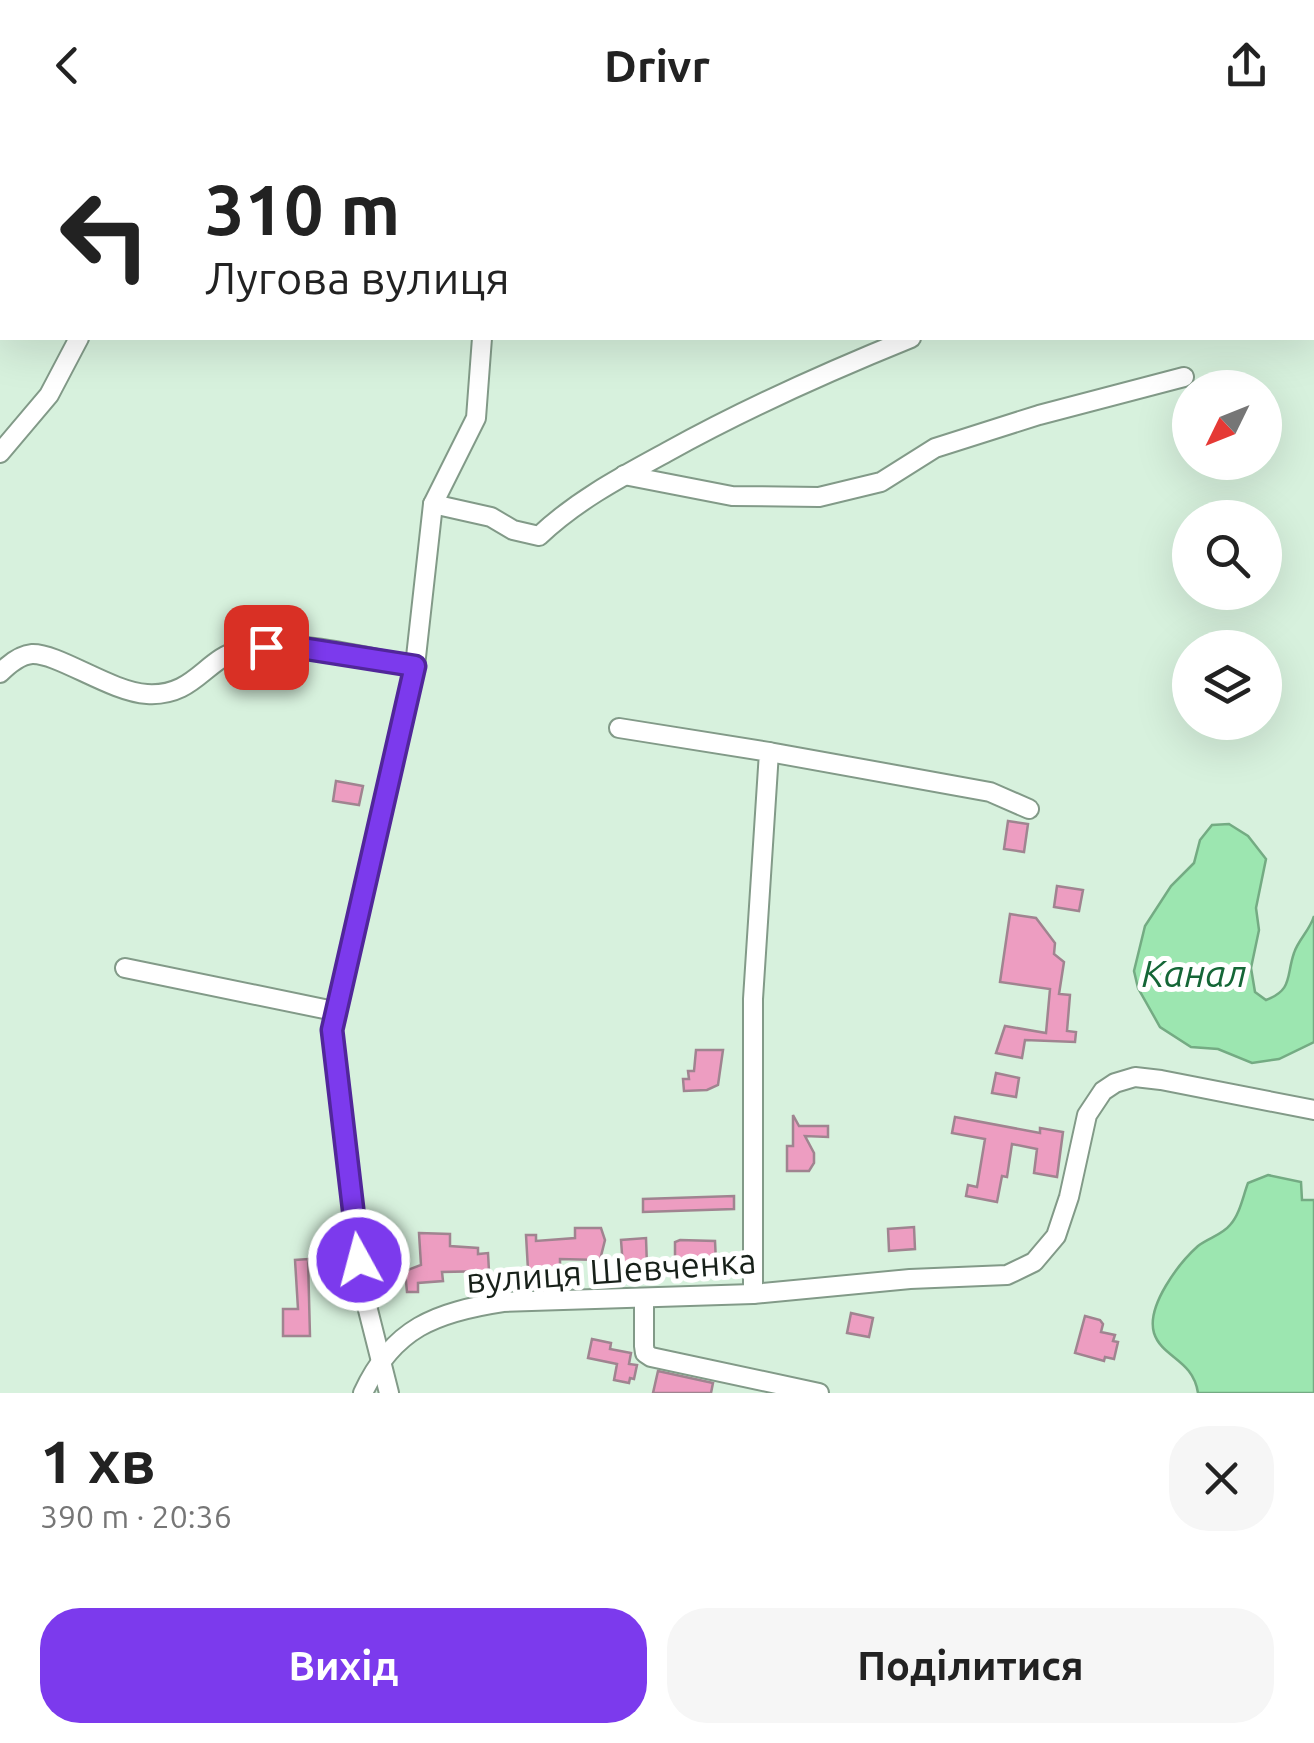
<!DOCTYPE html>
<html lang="uk">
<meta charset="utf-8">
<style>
body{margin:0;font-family:Ubuntu,sans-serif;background:#f6f6f6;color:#222;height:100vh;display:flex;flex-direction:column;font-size:38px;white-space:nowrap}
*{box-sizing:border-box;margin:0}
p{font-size:32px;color:#767676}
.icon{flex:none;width:55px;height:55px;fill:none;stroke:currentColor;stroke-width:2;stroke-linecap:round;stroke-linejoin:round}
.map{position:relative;height:1263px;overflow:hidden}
.sheet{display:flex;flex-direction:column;background:#fff;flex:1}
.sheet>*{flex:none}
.guide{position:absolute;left:0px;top:0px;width:1315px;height:210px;box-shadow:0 10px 40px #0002;background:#fff;color:#222;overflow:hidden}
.needle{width:65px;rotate:227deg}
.fabs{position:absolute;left:1172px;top:240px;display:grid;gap:20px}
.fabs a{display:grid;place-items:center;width:110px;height:110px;border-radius:50%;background:#fff;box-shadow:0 10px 40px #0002;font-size:50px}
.pin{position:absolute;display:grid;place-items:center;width:85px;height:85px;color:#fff;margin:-42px;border-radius:20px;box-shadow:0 5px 15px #0006}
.me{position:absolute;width:110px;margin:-55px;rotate:353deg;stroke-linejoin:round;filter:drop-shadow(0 0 8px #0008)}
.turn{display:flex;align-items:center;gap:35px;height:210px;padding:0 40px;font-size:45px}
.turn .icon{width:130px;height:130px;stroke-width:2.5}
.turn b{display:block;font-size:70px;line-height:85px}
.round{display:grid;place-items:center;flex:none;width:105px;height:105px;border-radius:40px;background:#f6f6f6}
.overview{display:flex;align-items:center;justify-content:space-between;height:170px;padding:0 40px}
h1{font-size:60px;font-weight:700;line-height:75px}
.action{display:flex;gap:20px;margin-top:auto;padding:20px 40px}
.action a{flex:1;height:115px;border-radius:40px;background:#7c3aed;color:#fff;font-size:40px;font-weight:700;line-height:115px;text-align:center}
.action a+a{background:#f6f6f6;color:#222}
header{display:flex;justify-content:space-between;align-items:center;height:130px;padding:0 40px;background:#fff;font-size:45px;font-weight:700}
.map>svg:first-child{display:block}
.water{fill:#9ce6b0;stroke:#74ab83;stroke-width:2.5}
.building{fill:#ed9dc1;stroke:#a08490;stroke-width:2.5}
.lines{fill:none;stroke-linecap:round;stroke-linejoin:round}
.minor-casing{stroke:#829a88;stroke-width:22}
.minor{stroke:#fff;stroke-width:18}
.route-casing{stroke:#51269a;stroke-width:25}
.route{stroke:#7c3aed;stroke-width:18}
.labels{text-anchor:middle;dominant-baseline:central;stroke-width:10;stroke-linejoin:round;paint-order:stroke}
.street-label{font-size:35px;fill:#172019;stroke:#fff}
.water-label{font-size:38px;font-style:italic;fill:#156637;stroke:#fff}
</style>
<header><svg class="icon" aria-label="back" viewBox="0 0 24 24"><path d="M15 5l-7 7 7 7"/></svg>Drivr<svg class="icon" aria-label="share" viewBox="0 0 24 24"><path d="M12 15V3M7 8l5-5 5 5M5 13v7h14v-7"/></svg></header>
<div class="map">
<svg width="1314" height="1263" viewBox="0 0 1314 1263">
<rect width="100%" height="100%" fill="#d7f1dd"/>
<g class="water">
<path d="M1229,694L1248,706L1266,729L1256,778L1259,800L1251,838L1255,862L1266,870C1293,860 1286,846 1294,823C1298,810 1310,800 1314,786V912L1279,929L1252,933L1218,919L1191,917L1160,897L1138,858L1134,841L1145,796L1171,756L1194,733L1200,710L1212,695Z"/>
<path d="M1268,1045L1301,1052L1302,1070H1314V1263H1198C1193,1229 1162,1228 1154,1203C1146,1176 1179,1133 1198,1116C1208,1108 1222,1105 1230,1095C1240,1084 1243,1066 1248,1053Z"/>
</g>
<g class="building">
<path d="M336,651L363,656L359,675L333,671Z"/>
<path d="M1008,691L1028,694L1024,722L1004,719Z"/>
<path d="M1057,756L1083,760L1079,781L1054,777Z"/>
<path d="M1010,784L1036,788L1055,813L1054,824L1064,832L1059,864L1070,865L1067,901L1076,902L1075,912L1025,910L1022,928L996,923L1005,896L1046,903L1050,859L1000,852Z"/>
<path d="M696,920H723L718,955L707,960L684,961L683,949H689L688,941H694Z"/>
<path d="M996,943L1019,948L1016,967L992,963Z"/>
<path d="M793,985L799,996H828V1007L805,1006L814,1023V1033L809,1041H787V1016H793Z"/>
<path d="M955,987L1040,1003V998L1063,1002L1057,1047L1034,1043L1037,1019L1012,1014L1007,1047L1002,1046L997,1072L966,1066L968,1055L977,1057L985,1009L952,1003Z"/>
<path d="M734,1066V1079L643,1082V1069Z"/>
<path d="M914,1097L915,1119L889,1121L888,1099Z"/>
<path d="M575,1098H601L605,1110L600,1130L560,1129V1137L528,1140L526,1105H536V1111L575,1108Z"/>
<path d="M419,1103L450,1104V1116L478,1118V1124L488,1123L489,1141L442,1142L443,1151L418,1153V1162H407L405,1141L421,1135Z"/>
<path d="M646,1108L647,1136L623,1137L621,1110Z"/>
<path d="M680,1110L715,1111L716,1132H675V1112Z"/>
<path d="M308,1129L310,1206H283V1179H298L295,1130Z"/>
<path d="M851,1183L873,1188L869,1207L847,1203Z"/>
<path d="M1085,1186L1100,1190L1103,1194L1101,1202L1115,1205L1113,1211L1118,1212L1114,1229L1105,1227L1104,1231L1075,1223Z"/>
<path d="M592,1209L611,1213L610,1219L631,1223L629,1234L637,1235L634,1249L630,1248L629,1253L614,1250L617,1234L588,1228Z"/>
<path d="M658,1241L713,1253L711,1263H653Z"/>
</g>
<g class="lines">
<defs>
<g id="minor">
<path d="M455,0L457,2"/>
<path d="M144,2V0"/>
<path d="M0,323L49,265L79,208"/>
<path d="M624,345L732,366L819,367L881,352L935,318L1039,285L1184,247"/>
<path d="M433,374L491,387L513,400L539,406C577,370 621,347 667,322C746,278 827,242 911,208"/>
<path d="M0,543C9,534 20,525 32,524C58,523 111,562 147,564C195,567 205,528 241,520C296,507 360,527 415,536"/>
<path d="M619,598L769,622L753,869V1164"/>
<path d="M769,622L990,662L1029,679"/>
<path d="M125,838L334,881"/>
<path d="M644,1168V1216L645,1223L651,1227L819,1263"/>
<path d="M363,1263C393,1198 436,1182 503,1172L753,1164L910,1149L1007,1145L1034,1132L1056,1106L1069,1067L1087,985L1103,961L1115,953L1135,947L1161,950L1314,980"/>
<path d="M389,1263L364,1164L332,901L415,536L433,374L476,288L482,208"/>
</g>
</defs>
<use href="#minor" class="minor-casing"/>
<use href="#minor" class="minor"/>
</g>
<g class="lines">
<defs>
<path id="route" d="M266,517L301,518L415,536L332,900L359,1130"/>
</defs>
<use href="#route" class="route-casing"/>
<use href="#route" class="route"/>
</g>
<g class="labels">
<g class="street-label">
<text transform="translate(611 1140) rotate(-4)">вулиця Шевченка</text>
</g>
<g class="water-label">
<text x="1194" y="843">Канал</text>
</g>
</g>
</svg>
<div class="fabs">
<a><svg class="needle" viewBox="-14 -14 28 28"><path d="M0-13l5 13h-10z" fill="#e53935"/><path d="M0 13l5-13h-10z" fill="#767676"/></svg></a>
<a><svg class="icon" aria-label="search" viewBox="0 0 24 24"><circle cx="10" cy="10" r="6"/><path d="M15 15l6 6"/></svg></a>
<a><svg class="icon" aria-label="layers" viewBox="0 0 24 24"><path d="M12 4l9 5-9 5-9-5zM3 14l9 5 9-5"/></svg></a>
</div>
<div class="pin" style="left:266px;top:517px;background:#d93025"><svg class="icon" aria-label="arrive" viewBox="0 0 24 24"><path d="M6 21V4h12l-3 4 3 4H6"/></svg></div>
<svg class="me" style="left:359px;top:1130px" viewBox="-20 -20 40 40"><circle r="17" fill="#7c3aed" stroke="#fff" stroke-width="3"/><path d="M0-11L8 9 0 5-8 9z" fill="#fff"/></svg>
<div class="guide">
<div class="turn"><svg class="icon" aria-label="left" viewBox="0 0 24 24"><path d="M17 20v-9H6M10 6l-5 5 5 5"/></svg><div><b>310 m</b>Лугова вулиця</div></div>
</div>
</div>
<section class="sheet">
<div class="overview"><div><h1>1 хв</h1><p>390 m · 20:36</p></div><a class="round"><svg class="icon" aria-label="close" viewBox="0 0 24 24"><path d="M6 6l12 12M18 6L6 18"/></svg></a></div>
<div class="action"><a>Вихід</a><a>Поділитися</a></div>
</section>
